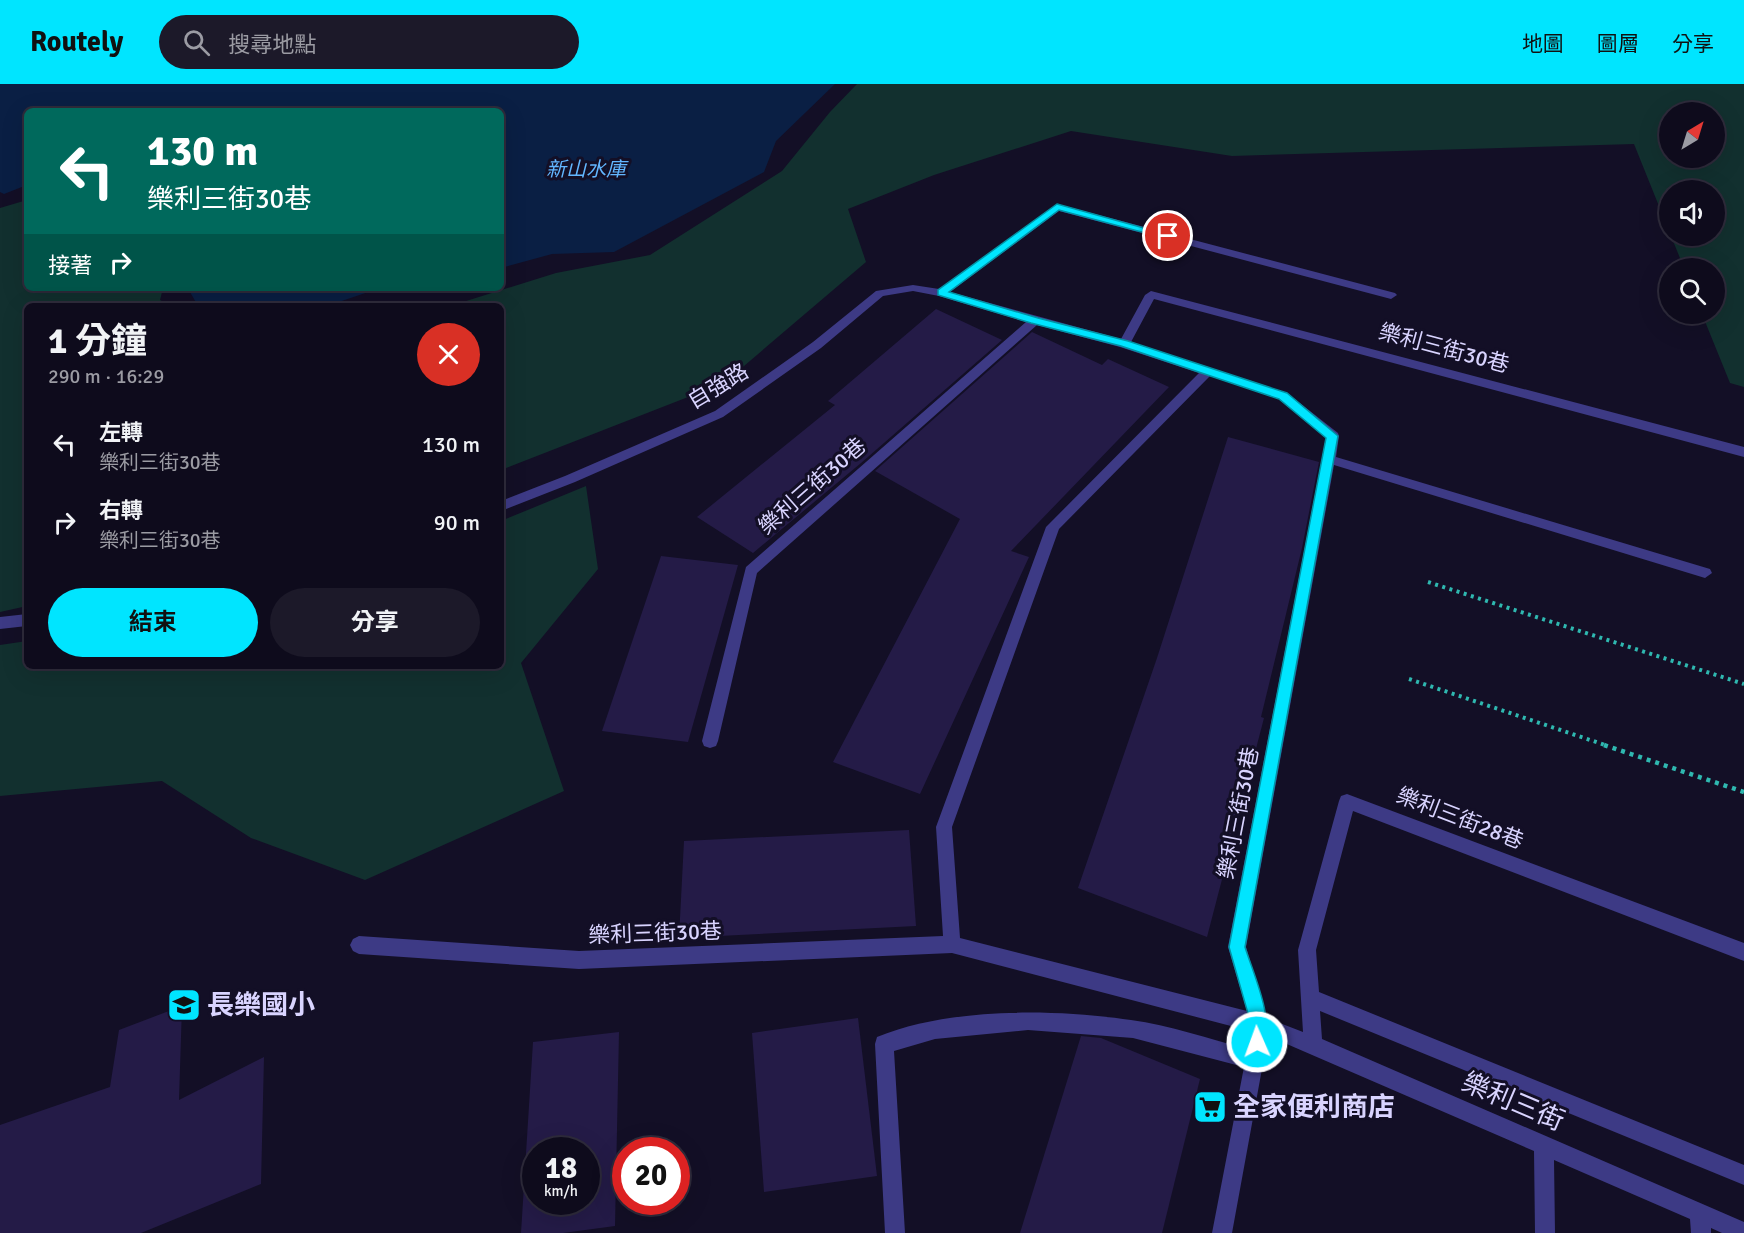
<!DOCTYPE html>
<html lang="zh-TW">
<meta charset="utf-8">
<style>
body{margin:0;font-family:Signika,"Noto Sans TC",sans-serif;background:#1c1929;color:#f1f3f6;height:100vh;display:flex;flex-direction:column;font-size:22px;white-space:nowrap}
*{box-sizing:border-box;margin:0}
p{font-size:20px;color:#9b9ba3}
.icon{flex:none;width:33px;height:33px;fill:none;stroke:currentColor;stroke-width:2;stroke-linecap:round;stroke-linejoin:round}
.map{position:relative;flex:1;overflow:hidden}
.drawer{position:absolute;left:24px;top:219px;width:480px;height:366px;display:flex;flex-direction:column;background:#0e0b1c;border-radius:9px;box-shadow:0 6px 24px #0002,0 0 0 2px #2e2b3b}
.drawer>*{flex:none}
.guide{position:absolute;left:24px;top:24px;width:480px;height:183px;border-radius:9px;box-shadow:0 6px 24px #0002,0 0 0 2px #2e2b3b;background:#00695c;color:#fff;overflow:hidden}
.needle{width:39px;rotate:38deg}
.fabs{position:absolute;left:1659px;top:18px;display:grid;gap:12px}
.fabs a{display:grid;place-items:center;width:66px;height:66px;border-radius:50%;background:#0e0b1c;box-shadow:0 6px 24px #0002,0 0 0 2px #2e2b3b;font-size:30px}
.speed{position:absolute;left:522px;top:1053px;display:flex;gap:12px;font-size:30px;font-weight:700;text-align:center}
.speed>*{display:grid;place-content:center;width:78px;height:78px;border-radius:50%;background:#0e0b1c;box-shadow:0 6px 24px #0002,0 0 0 2px #2e2b3b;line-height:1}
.speed small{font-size:15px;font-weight:400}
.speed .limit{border:9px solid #d22;background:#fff;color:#111}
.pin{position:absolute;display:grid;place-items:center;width:51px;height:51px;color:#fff;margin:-26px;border:3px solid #fff;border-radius:50%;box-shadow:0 2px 6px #0007}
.me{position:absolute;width:66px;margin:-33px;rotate:358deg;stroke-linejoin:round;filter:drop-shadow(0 0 4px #0008)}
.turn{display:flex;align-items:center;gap:21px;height:126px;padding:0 24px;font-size:27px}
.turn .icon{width:78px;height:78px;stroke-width:2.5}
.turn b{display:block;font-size:42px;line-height:51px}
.then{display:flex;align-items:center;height:57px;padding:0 24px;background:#0003;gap:12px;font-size:22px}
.round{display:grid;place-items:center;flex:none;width:63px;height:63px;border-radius:32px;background:#1c1929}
.head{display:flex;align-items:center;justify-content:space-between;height:102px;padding:0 24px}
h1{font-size:36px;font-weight:700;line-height:45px}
.cta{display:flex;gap:12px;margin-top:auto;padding:12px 24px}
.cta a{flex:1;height:69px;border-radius:36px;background:#00e5ff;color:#111;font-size:24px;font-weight:700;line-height:69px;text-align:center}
.cta a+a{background:#1c1929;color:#f1f3f6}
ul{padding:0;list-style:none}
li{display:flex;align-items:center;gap:18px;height:78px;padding:0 24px}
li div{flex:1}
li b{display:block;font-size:22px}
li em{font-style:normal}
header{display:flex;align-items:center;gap:36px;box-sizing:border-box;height:84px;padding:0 30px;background:#00e5ff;color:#111}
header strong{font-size:28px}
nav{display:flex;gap:33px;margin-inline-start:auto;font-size:21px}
.search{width:420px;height:54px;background:#1c1929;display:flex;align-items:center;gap:15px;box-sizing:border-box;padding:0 21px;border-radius:33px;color:#9b9ba3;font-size:22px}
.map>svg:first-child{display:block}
.green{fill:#12302f;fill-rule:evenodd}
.water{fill:#0a1f44}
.building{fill:#241b47;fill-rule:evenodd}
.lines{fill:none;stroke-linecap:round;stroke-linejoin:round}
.path-far1{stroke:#2fb8b0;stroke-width:4;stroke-dasharray:3 4.5;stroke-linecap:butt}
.path{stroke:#2fb8b0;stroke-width:4.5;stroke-dasharray:4 5;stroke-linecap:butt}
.minor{fill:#3d3a85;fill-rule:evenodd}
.route{fill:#00e5ff;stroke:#0095a6;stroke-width:1.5}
.labels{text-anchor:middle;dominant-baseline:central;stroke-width:6;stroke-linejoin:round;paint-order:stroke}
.far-water-label{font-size:20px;font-style:italic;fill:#62b6ff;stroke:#130f26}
.street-label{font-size:22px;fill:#d9d4ff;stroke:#130f26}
.near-poi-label{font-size:27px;font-weight:bold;fill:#d9d4ff;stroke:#130f26;text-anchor:start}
.near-street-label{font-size:27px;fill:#d9d4ff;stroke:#130f26}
</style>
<header>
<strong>Routely</strong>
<div class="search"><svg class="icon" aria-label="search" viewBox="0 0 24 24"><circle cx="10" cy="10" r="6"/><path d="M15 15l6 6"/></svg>搜尋地點</div>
<nav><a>地圖</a><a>圖層</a><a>分享</a></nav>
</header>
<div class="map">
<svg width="1744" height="1149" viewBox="0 0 1744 1149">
<rect width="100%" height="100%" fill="#130f26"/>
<g class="green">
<path d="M857,0H1744V303L1730,299L1702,230H1714V184H1684L1671,152H1714V106H1670L1669,147L1634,60L1232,72L1071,47L934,91L848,125L866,178L724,299L501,386V222H372L463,218L556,189L650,171L782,87L830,28ZM1670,28H1714V74H1670Z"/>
<path d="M27,116V204H163L160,216L170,222H27V522L0,528V124Z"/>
<path d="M586,402L598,485L521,579L564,707L365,796L251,754L162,697L0,712V561L27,557V582H501V437Z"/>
</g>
<g class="water">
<path d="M0,0H835L776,57L764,88L614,168L552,170L501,184V27H27V101L4,110L0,108Z"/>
<path d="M191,204H380L327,222H198L190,208Z"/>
</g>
<g class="building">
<path d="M936,225L1002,256L861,379L753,469L697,433L835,321L828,317Z"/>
<path d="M1032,248L1102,281L1108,275L1169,303L1011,467L1029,473L920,710L833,678L960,435L875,387Z"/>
<path d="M1228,353L1319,378L1302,464L1261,633L1264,634L1207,853L1078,804L1157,574Z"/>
<path d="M661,472L738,481L688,658L602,647Z"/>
<path d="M909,746L916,842L679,854L684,757Z"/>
<path d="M182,922L179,1016L264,973L261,1100L141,1149H0V1041L110,1003L119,946Z"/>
<path d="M858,934L877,1092L764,1108L752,949Z"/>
<path d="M619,948L615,1142L563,1149H521L533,958ZM536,1066H586V1118H536Z"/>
<path d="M1081,952L1101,954L1200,995L1162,1149H1020Z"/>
</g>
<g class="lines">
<g class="path-far1">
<path d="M1428,498L1744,600"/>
<path d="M1409,595L1608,662"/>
</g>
<path class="path" d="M1604,661L1744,708"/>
<g class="minor">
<path d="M1057,120L1395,209L1397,211L1391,215L1059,127L950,208L1121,255L1145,211L1151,207L1744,363V373L1154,215L1131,258L1287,309L1338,349L1339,352L1336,373L1710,485L1712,489L1705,494L1334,381L1246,863L1267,934L1303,948L1298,866L1339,717L1341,712L1347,710L1744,859V877L1353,727L1316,866L1319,908L1744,1081V1101L1320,927L1322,955L1744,1138V1149H1722L1711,1144V1149H1691L1690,1135L1554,1076L1555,1149H1535L1534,1067L1268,952L1232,1149H1212L1244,983L1133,954L1028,946L935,955L894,967L905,1149H885L875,960L877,953C950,923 1054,925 1131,936C1169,941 1210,955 1247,965L1250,947L952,869L579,885L359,870L353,867L350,861L353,855L359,852L579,867L943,852L936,743L1046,443L1199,289L1120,263L1037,241L757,489L718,657L716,662L710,664L704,662L702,657L746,483L1026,238L939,212L913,207L883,212L821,264L723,333L575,398L501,427V417L565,392L715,327L813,258L876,207L913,201L939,205ZM1210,292L1279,315L1326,353L1228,863L1247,927L960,854L952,743L1059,445Z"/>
<path d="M27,530V542L0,545V533Z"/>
</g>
</g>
<path class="route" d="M1057,120L1173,152L1168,155L1059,126L949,208L1038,234L1128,257L1287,309L1338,352L1245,863C1254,892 1275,936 1263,964L1257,967L1251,964L1249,958L1251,940L1229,863L1326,354L1279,315L1121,262L1031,239L938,211V206Z"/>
<defs>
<symbol id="school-square" viewBox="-11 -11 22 22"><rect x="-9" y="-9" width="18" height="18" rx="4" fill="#00e5ff" stroke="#130f26"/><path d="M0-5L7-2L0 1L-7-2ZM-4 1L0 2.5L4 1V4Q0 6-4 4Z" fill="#111"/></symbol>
<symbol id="supermarket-square" viewBox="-11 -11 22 22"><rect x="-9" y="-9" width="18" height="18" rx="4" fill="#00e5ff" stroke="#130f26"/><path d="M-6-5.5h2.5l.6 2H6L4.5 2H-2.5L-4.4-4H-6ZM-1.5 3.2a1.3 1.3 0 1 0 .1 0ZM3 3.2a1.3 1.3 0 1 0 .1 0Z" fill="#111"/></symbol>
</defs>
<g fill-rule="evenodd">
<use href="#school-square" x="165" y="902" width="38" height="38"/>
<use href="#supermarket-square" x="1191" y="1004" width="38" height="38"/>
</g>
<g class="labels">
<g class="far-water-label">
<text x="586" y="85">新山水庫</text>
</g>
<g class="street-label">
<text transform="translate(1444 264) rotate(15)">樂利三街30巷</text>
<text transform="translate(718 302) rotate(-31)">自強路</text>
<text transform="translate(812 402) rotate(-41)">樂利三街30巷</text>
<text transform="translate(1238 729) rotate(-79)">樂利三街30巷</text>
<text transform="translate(1460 734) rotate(21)">樂利三街28巷</text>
<text transform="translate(655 849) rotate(-2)">樂利三街30巷</text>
</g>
<g class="near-poi-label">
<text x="207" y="921">長樂國小</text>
<text x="1233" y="1023">全家便利商店</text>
</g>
<g class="near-street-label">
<text transform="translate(1513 1018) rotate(23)">樂利三街</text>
</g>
</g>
</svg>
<div class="fabs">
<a><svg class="needle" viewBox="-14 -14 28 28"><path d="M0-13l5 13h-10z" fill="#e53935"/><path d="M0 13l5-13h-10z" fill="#9b9ba3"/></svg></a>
<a><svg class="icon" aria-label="sound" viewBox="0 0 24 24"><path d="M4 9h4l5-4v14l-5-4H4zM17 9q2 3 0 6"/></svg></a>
<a><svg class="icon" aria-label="search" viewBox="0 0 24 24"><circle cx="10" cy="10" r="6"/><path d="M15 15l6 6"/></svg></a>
</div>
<div class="speed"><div>18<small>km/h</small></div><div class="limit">20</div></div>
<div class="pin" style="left:1168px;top:152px;background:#d93025"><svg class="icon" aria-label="arrive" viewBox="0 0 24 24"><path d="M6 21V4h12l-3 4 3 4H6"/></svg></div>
<svg class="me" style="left:1257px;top:958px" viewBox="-20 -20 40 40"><circle r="17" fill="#00e5ff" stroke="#fff" stroke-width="3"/><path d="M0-11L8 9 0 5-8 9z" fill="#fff"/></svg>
<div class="guide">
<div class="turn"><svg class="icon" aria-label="left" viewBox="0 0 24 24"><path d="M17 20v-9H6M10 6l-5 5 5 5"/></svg><div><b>130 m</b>樂利三街30巷</div></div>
<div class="then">接著<svg class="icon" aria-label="right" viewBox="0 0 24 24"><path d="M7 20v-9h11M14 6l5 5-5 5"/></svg></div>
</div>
<section class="drawer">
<div class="head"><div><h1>1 分鐘</h1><p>290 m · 16:29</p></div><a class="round" style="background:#d93025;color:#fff"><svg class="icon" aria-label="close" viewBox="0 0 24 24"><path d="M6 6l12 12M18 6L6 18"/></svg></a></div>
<ul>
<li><svg class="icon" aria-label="left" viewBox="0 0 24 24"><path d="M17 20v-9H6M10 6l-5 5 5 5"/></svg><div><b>左轉</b><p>樂利三街30巷</p></div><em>130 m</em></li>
<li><svg class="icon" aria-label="right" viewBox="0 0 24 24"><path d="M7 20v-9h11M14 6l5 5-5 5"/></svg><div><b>右轉</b><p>樂利三街30巷</p></div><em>90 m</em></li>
</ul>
<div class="cta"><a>結束</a><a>分享</a></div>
</section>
</div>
